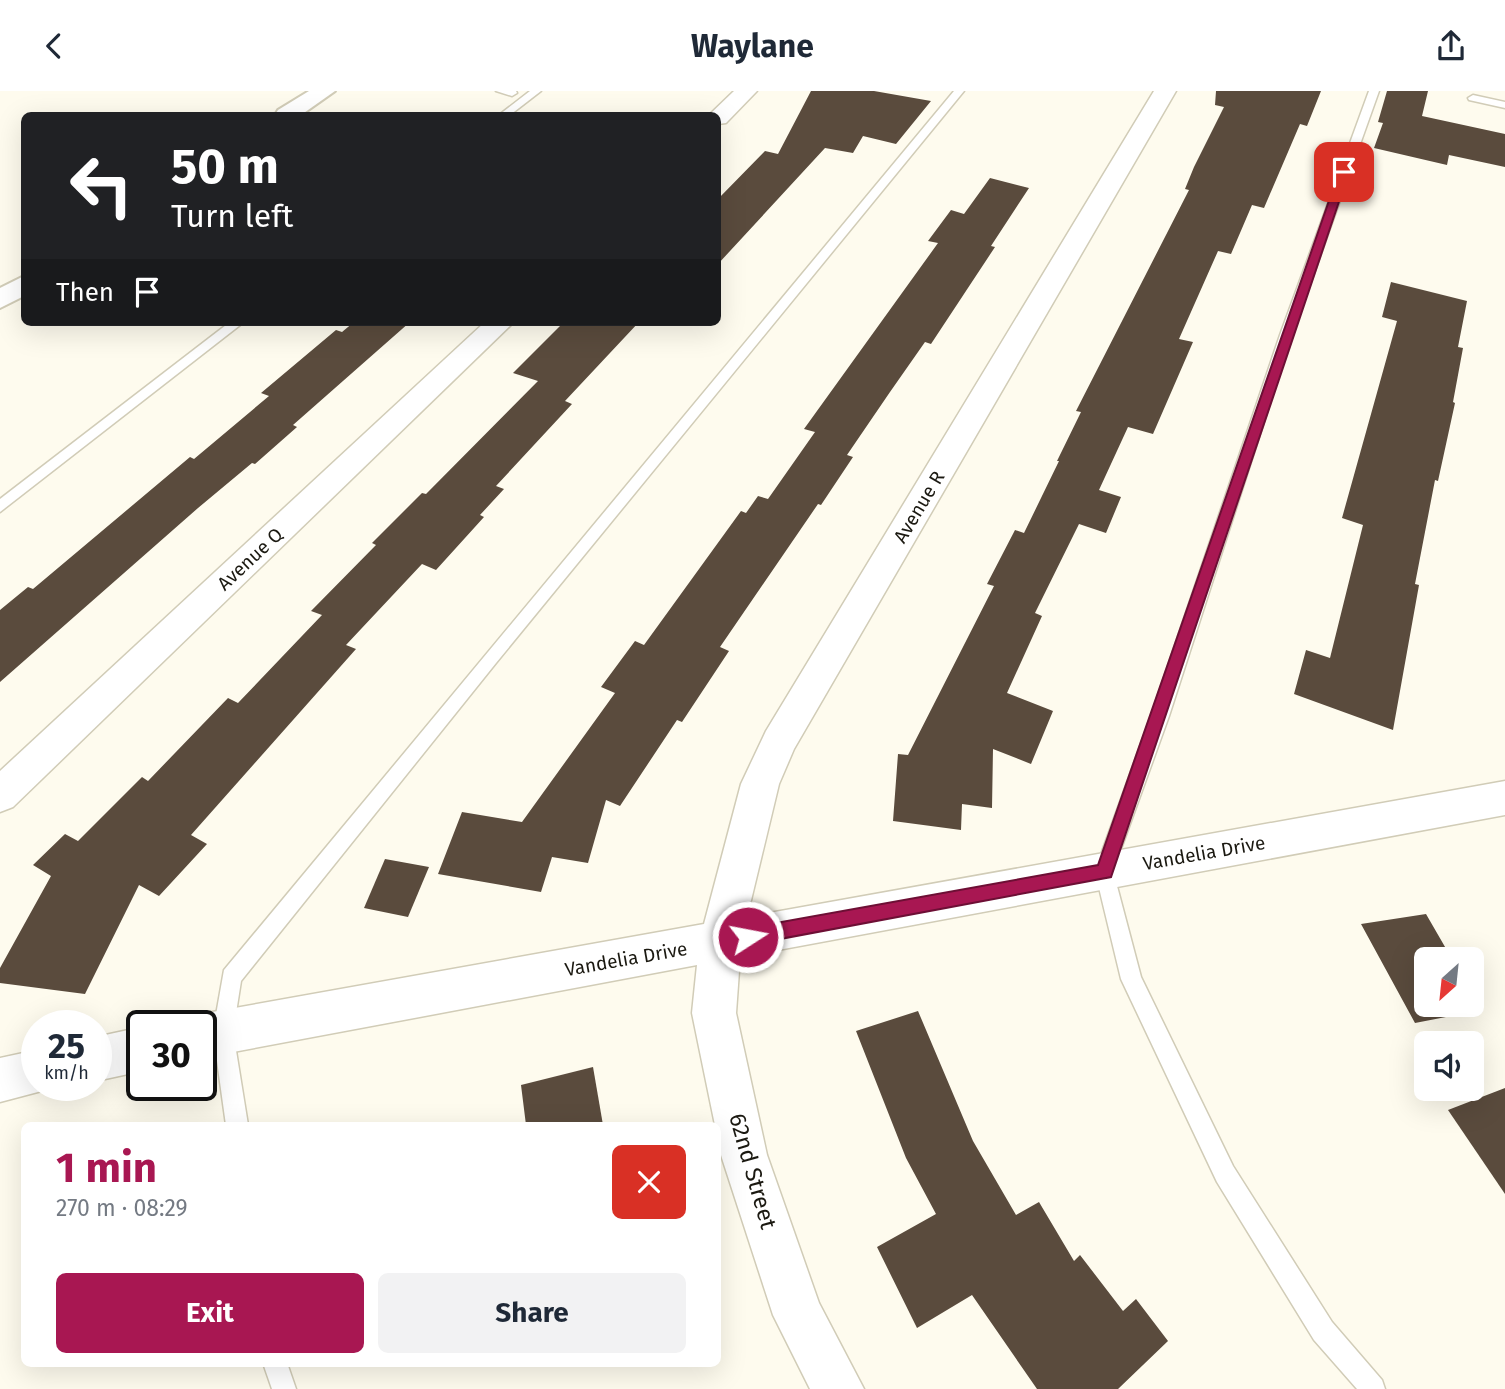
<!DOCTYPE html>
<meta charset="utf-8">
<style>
body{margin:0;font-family:"Fira Sans",sans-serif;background:#f2f2f3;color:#1f2937;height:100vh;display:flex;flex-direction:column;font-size:26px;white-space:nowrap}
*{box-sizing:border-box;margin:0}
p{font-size:23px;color:#747a83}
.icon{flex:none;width:38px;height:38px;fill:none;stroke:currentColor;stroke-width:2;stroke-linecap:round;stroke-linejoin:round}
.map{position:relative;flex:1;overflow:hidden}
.side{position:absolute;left:21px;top:1031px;width:700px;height:245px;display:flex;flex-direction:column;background:#fff;border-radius:10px;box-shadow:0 7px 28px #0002}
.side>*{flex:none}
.banner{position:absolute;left:21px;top:21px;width:700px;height:214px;border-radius:10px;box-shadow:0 7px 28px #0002;background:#202124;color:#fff;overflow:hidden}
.needle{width:46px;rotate:207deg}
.tools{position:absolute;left:1414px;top:856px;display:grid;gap:14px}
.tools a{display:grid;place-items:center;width:70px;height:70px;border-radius:10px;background:#fff;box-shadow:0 7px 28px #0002;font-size:35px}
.speed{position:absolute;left:21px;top:919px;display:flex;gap:14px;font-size:35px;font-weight:700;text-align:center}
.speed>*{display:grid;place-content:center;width:91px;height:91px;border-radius:50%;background:#fff;box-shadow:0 7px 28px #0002;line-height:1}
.speed small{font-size:18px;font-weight:400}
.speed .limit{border:4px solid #111;border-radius:10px;background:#fff;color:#111}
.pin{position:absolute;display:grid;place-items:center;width:60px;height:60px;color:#fff;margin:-30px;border-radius:14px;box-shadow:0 4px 10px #0006}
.me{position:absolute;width:77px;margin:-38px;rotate:79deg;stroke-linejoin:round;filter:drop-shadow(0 0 5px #0008)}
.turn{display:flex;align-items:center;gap:24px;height:147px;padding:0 35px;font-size:32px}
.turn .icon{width:91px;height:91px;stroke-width:2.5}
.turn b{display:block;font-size:49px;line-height:60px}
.then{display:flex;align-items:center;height:66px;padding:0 35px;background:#0003;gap:14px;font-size:26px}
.round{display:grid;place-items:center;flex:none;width:74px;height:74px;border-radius:10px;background:#f2f2f3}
.overview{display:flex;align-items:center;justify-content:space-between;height:119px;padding:0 35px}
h1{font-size:42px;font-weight:700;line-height:52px;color:#a81752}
.action{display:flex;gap:14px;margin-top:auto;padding:14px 35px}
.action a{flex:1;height:80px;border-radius:10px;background:#a81752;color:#fff;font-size:28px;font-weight:700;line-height:80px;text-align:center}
.action a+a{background:#f2f2f3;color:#1f2937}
header{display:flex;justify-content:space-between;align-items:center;height:91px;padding:0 35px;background:#fff;font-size:32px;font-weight:700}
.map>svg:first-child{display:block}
.building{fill:#5a4b3d}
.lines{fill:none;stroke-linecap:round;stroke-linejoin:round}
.lane-casing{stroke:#d1ccb7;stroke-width:3}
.street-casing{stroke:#d1ccb7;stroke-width:3}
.secondary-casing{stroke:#d1ccb7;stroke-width:4}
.lane{fill:#fff;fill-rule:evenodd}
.street{fill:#fff;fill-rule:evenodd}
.secondary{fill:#fff;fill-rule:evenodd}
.route{fill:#a81752;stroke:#6d0f35;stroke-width:2}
.labels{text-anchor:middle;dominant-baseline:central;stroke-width:7;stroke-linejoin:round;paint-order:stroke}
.street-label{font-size:19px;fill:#1b1911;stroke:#fff}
.near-street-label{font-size:23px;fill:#1b1911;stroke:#fff}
</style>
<header><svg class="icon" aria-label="back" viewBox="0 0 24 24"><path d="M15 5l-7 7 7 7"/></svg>Waylane<svg class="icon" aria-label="share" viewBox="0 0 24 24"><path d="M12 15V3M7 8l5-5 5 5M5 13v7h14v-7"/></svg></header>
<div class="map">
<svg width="1505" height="1298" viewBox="0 0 1505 1298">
<rect width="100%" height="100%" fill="#fefbee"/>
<g class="building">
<path d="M811,0H874L931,10L896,53L863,45L853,62L825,57L718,173V108L765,60L778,63Z"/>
<path d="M1216,0H1321L1307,35L1300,33L1264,117L1252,114L1231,163L1218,160L1179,248L1193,251L1153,343L1128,336L1099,399L1121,406L1106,442L1079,433L1035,522L1042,525L1007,602L1053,620L1031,673L993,658L992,717L962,713L961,739L893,730L898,663L908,664L994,495L987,493L1015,439L1024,442L1059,370H1057L1081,321L1076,320L1189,99L1185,98L1194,76L1224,16L1215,14Z"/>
<path d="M1387,0H1428L1422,25L1505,43V76L1449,64L1447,74L1374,57L1383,32L1378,31Z"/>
<path d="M990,87L1029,97L991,155L995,156L931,253L925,251L890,301L847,364L853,366L821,414L818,413L720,556L729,560L682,631L677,629L620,715L606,709L588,772L552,766L541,801L438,783L462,721L522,731L615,602L601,596L635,550L644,554L741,420L746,422L758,405L768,408L815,341L804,338L938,152L928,150L951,119L964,123Z"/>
<path d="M1391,191L1467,210L1458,256L1463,257L1453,311L1455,312L1438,390L1435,389L1415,493L1419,494L1393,639L1294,603L1306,559L1330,567L1363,434L1342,427L1397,230L1382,226Z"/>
<path d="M354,231H410L293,334L297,336L255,373L252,372L198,417L0,591V519L28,496L33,498L190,366L194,368L269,305L261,302L336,239L342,241Z"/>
<path d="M564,231H639L565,310L572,313L496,395L504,398L480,424L484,426L436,479L422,473L346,554L356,558L191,744L207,753L159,805L139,794L85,903L0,892V877L51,785L33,774L65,743L78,750L142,686L148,690L228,607L238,612L322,524L311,520L376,454L372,452L422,402L426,403L538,290L513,282Z"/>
<path d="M385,768L429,776L408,826L364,817Z"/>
<path d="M1426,823L1452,868H1426V914H1472V902L1482,919L1415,932L1361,833Z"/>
<path d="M918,920L973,1050L1016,1124L1039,1111L1074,1170L1080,1164L1123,1220L1136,1208L1168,1250L1118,1298H1037L972,1204L917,1237L877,1156L936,1123L906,1067L856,940Z"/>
<path d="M593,976L603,1034H526L521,994Z"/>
<path d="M1505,997V1103L1448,1019Z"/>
</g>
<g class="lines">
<defs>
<g id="lane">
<path d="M496,0H516L517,2L512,5Z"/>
<path d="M530,0H541L510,24H499Z"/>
<path d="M954,0H964L496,572L241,890L233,941L248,1034H226L213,941L224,879Z"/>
<path d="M1369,0H1379L1292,244L1169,625L1113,780L1141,886L1233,1075L1332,1231L1382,1289L1385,1298H1357L1314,1249L1217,1091L1121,888L1095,780L1151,625L1280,244Z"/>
<path d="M1473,4L1505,11V17L1469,9L1468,7Z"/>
<path d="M230,231H244L0,421V408Z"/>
<path d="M263,1272H287L296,1298H272Z"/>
</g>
<g id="street">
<path d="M734,0H757L726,32L718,33V24H709Z"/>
<path d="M1154,0H1176L794,658L779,693L747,826L1505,690V724L740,866L736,922L767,1064L819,1212L864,1298H810L773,1224L721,1064L718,1034H715L692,922L697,874L201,967V934H183L186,930L201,923L704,833L741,693L766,640Z"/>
<path d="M485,231H514L13,716L0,721V680Z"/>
<path d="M142,936V980L96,990V946Z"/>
<path d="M37,959V994H54L53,997L0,1011V967Z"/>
</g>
<g id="secondary">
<path d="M309,0H335L301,24H275L278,19Z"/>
<path d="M24,185V205L0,217V197Z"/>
</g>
</defs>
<use href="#lane" class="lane-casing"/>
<use href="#street" class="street-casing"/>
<use href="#secondary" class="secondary-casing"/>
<use href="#lane" class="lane"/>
<use href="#street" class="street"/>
<use href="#secondary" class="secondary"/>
</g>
<path class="route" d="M1344,78L1349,81L1111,786L748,854L742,852L739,846L742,840L748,837L1098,774L1339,81Z"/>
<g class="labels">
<g class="street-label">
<text transform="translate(919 416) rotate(-59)">Avenue R</text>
<text transform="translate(250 468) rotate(-43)">Avenue Q</text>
<text transform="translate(1204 762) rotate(-10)">Vandelia Drive</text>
<text transform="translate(626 868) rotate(-10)">Vandelia Drive</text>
</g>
<g class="near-street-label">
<text transform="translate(753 1080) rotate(74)">62nd Street</text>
</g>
</g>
</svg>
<div class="tools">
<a><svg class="needle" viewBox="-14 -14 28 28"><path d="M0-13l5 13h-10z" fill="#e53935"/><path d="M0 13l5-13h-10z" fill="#747a83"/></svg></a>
<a><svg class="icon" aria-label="sound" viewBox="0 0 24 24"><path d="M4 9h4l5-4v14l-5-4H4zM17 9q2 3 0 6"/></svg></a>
</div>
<div class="speed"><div>25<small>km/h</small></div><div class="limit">30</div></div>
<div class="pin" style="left:1344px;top:81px;background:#d93025"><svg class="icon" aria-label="arrive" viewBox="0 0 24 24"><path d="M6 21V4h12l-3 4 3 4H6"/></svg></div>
<svg class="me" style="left:748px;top:846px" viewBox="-20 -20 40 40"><circle r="17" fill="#a81752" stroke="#fff" stroke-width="3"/><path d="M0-11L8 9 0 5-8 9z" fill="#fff"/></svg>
<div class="banner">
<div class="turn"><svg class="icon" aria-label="left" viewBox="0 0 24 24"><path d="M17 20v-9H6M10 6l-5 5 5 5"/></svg><div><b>50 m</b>Turn left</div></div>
<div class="then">Then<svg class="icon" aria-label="arrive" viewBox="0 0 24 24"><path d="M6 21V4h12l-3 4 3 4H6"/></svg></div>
</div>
<section class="side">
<div class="overview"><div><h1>1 min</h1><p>270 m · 08:29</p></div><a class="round" style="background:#d93025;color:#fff"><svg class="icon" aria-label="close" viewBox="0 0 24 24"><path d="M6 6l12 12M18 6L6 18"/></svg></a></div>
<div class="action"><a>Exit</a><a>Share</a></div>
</section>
</div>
